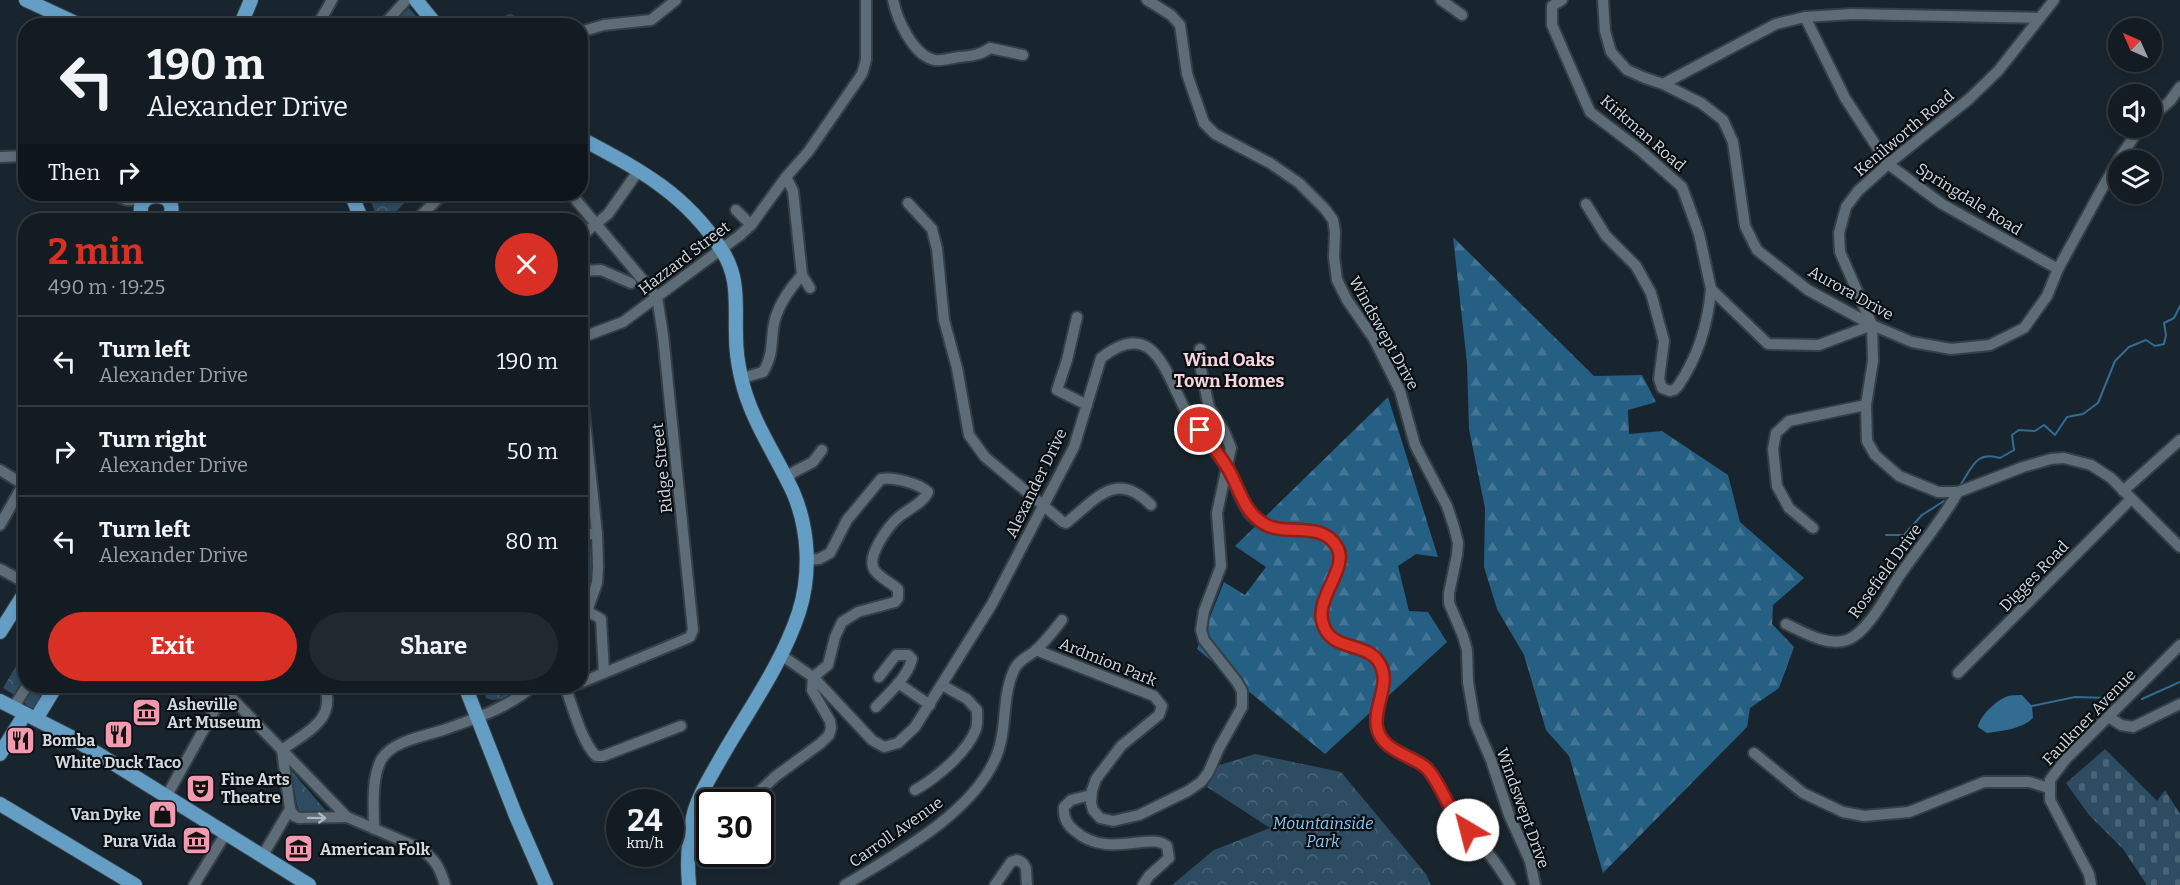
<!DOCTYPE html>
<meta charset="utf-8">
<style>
body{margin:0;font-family:Bitter,serif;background:#20292f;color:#f1f3f6;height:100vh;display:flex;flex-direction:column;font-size:22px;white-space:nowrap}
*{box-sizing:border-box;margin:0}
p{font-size:20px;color:#9da1a5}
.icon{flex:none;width:33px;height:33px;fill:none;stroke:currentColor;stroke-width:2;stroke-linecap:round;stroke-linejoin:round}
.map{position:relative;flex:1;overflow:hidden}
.side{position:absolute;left:18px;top:213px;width:570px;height:480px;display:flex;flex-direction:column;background:#131c22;border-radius:24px;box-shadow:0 3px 9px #0003,0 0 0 2px #323a40}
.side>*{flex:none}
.guide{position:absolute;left:18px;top:18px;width:570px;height:183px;border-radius:24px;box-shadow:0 3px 9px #0003,0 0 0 2px #323a40;background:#131c22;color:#f1f3f6;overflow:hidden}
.needle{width:39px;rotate:315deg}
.tools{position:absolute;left:2108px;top:18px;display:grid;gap:12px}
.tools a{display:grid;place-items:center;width:54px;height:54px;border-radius:50%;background:#131c22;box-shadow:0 3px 9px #0003,0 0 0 2px #323a40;font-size:30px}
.speed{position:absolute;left:606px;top:789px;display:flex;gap:12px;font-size:30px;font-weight:700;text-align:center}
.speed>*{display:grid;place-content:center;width:78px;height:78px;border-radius:50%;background:#131c22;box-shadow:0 3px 9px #0003,0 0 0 2px #323a40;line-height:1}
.speed small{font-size:15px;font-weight:400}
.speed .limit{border:3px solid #111;border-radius:9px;background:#fff;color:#111}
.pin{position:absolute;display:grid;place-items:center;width:51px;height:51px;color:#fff;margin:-26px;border:3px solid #fff;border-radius:50%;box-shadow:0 2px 6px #0007}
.me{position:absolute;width:66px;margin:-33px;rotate:323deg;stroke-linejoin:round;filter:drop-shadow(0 0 4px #0008)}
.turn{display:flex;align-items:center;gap:21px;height:126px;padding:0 30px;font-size:27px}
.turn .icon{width:78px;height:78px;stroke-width:2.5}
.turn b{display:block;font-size:42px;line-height:51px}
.then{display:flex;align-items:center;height:57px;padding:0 30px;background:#0003;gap:12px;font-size:22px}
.round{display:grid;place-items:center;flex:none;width:63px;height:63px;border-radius:32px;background:#20292f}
.headline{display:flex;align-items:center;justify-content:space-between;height:102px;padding:0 30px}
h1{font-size:36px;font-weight:700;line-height:45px;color:#d93025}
.primary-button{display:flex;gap:12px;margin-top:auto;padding:12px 30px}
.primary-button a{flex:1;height:69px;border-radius:36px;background:#d93025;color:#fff;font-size:24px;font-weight:700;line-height:69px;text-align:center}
.primary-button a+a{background:#20292f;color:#f1f3f6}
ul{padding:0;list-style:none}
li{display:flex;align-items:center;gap:18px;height:90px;padding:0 30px;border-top:2px solid #323a40}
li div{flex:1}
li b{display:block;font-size:22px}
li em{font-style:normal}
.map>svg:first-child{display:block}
.forest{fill:url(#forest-firs)}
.cemetery{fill:url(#cemetery-stones)}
.park{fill:url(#park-crowns)}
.water{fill:#336c91}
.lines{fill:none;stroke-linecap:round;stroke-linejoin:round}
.stream{stroke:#336c91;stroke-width:2}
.minor-casing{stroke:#353f46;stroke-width:14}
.major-casing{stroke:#353f46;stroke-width:16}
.minor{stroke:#5d6c77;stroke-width:10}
.major{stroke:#659ec4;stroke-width:14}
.oneway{stroke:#aeb8c0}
.route-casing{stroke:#8d1f18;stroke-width:15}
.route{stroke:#d93025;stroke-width:10}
.labels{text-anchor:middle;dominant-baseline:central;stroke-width:4.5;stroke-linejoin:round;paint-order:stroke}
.street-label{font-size:16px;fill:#d1d9df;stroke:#080e12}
.poi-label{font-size:16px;font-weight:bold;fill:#d1d9df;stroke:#080e12;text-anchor:start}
.park-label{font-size:16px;font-style:italic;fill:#89c8f5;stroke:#080e12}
.neighbourhood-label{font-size:18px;font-weight:bold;fill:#f7d4db;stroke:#080e12}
</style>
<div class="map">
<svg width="2180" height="885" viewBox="0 0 2180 885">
<defs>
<pattern id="forest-firs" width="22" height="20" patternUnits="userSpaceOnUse" patternTransform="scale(1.5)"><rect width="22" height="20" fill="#255f83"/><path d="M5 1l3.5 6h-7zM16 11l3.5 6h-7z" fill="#447594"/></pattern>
<pattern id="cemetery-stones" width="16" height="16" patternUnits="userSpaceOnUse" patternTransform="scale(1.5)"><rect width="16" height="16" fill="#2d4b61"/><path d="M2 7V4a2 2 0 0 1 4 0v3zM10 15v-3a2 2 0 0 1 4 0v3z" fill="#4a6477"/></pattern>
<pattern id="park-crowns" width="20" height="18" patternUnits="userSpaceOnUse" patternTransform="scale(1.5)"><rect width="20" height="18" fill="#2d4b61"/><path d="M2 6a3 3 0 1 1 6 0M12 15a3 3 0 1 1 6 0" fill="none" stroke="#4a6477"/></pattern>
</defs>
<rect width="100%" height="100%" fill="#19252e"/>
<g class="forest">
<path d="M1453,237L1594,376L1642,375L1656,402L1628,410L1629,434L1662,431L1728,475L1740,522L1804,578L1773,605L1772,624L1794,647L1779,688L1750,708L1747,727L1603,873L1569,756L1546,730L1524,655L1497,609L1484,567L1485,508L1469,429L1467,363Z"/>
<path d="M1388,397L1438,557L1416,554L1398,566L1409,611L1428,612L1447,642L1325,754L1197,649L1224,582L1245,595L1266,567L1235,546Z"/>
</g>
<path class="cemetery" d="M2105,749L2157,801L2165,790L2180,814V885H2147L2123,849L2089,815L2066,783Z"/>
<g class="park">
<path d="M409,8L424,25L388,26Z"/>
<path d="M368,194H413L388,220H378Z"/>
<path d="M581,540H587C600,555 588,594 581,610Z"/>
<path d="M25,651L26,686H52L36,709L27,707L24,701L3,688Z"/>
<path d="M481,686H524C514,694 499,704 486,698Z"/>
<path d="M1255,754L1341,772L1426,874L1431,885H1172L1214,850L1270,828L1207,787L1216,766Z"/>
<path d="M289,768L327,812L299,813Z"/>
</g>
<path class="water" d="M2022,695L2032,706L2033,718C2022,729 2002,731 1987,733L1978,727C1980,715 1997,700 2008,696C2012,695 2018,695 2022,695Z"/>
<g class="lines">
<g class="stream">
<path d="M1961,484C1973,466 1976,451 2000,458L2014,450L2012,435L2019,430L2035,431L2044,425L2055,435L2067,417L2083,414L2098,403L2115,361L2129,347L2146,340L2155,346L2164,344L2166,335L2164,323L2174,318L2180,306"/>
<path d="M1886,535H1904L1922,515L1944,501"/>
<path d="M2142,699L2180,682"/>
<path d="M2032,706L2075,697L2110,698"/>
</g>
<defs>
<g id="minor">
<path d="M893,0C897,19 913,56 935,60C942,61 952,58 959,57C971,56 981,55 990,48L1023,55"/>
<path d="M1147,0L1171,15L1180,25L1187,74L1204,123L1215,134L1270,163L1299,183L1325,209L1333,220L1335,232L1334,257L1337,280L1347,300L1374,339L1400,391L1415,445L1447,506L1454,527L1458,543L1457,555L1449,593V603L1463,636L1467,650L1468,682L1475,723L1491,760L1509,815L1530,861L1535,885"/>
<path d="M1441,0L1462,15"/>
<path d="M1562,0L1552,6V25L1590,112L1640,150L1682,187L1699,234L1711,289L1768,344L1819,345L1872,325"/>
<path d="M1603,0L1605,31L1611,52L1627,70L1645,78L1663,84L1701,103L1723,120L1733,142L1745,226L1757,250L1808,290L1872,325L1912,342L1951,349L1990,345L2024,328L2047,296L2058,269L2099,194L2119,159L2140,128"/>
<path d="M2054,0L1998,71L1969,99L1888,164L1858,191L1846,207L1839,233L1840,252L1872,325L1873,361L1866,405L1867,441L1875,455L1899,476L1938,492H1958L2023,467L2051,459L2064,458L2091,465L2111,478L2180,547"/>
<path d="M1805,17L1845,98L1888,164L1942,204L2058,269"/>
<path d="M317,26L332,0"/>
<path d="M383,26L406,0"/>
<path d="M507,26L510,21"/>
<path d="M580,32L604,25L651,20L676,0"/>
<path d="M1663,84L1776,24L1805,17L1852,14L2040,18"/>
<path d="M2151,117L2170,101L2180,87"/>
<path d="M0,157L26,156"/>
<path d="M111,194L127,200H145"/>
<path d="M571,194L657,297L663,335L693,630L690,637L681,641L580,683"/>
<path d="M908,203L932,229L937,249L944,320L957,368L969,435L985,457L1063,522L1066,523C1096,500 1115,469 1151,505"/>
<path d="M1586,204L1606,236L1636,266L1651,293L1664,341L1659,379L1662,388L1670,391L1674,390L1678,386C1698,357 1708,324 1711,289"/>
<path d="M736,210L751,225"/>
<path d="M416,220L443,194"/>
<path d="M580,237L608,214L639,170"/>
<path d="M580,271L601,270L631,283"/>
<path d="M802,275L810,288"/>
<path d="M1077,317L1067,360L1057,390L1087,405"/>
<path d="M580,338L623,322L739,236L751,225L786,177"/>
<path d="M580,376L597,534L598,567L597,583L587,611L580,622"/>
<path d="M742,378L763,372C776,351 769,336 776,316C781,301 791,287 802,275L793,191L786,177L808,152L862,74L866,60V0"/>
<path d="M0,470L26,486"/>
<path d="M787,480L792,473L813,462L822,450"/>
<path d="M2123,491L2180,440"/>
<path d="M0,525L23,485"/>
<path d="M1813,528L1789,508L1777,486L1773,449L1776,433L1789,421L1866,405"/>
<path d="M580,534H597"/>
<path d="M0,569L26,583"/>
<path d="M587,611L601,619L604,673"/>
<path d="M1786,624C1803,632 1828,647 1847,640C1869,632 1889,590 1902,572C1921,545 1942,520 1958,492"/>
<path d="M1036,650L1154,696L1162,706L1159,715L1121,746L1096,779L1092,790L1091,803L1093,810L1100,818L1113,821L1139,815L1188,791L1201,782L1208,773L1219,748L1242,707V691L1237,682L1204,640L1201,630L1204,611L1221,566L1217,513L1231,448L1224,431L1209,407L1199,360L1200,349"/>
<path d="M781,655L813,677L872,740L884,747L898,743L915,727L992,604L1074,447L1101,358C1155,315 1166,376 1186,411C1198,431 1214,447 1226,466C1236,481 1239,501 1251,515C1275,542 1316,516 1337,546C1351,566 1313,597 1324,627C1333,650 1363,644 1377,659C1396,679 1370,707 1377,729C1384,752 1411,754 1426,767C1437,777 1445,801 1454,814C1463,827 1476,839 1487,852C1496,862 1503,874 1510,885"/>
<path d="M1958,673L2131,499"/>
<path d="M898,683L930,705"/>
<path d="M220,686L347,817L419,848C435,858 440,868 445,885"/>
<path d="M566,689C573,708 582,742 596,756H603L681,726"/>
<path d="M876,707C889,693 907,678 912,659L908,655H896L879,677"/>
<path d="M13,708L27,686"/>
<path d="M2109,717L2121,725L2133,727L2180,704"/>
<path d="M1754,753L1803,793L1843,812L1864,816L1909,812L1984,782H2029L2049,788"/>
<path d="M915,790C936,778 967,753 976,729C978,723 977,716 977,710L967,699L942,685"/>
<path d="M1091,795L1071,800L1064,807C1063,817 1067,825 1075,831C1108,860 1150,831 1167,846L1169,858L1149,876L1143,885"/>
<path d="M166,797L228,686"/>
<path d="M748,802L776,776L821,743L829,735L831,728L830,721L812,690L813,677L828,665L835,637L842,622L858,612L895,602L898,598V589C891,583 881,578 876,572C863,559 889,525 900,516C910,508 923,503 928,492C918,483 894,477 881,479L847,520L830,553L819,559L807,560"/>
<path d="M290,809L294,816L299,818L347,817"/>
<path d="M693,816L710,821"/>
<path d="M374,829C374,808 371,780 381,760C392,740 427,736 446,729C477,718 509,707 533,686"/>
<path d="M263,855L290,809L282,750C306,732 336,721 325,686"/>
<path d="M194,885L226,833"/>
<path d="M845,885C896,854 972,814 996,757C1008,729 1001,695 1015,668C1019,660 1029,656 1035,651C1045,642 1054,630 1062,620"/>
<path d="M995,885L1011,862L1017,860C1030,864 1025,874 1027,885"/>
<path d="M2091,885L2089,874L2050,800V780L2065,760L2180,645"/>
</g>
<g id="major">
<path d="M26,0L82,26"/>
<path d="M416,0L437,26"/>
<path d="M240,26L251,0"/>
<path d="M580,138C638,169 684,192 721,249C740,277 735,304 736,336C736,350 738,364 741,377C750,419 775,453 793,492C809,529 811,574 799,612C782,664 749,709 722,756C711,776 698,795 693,817C688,840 687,862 689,885"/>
<path d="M351,194L362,220"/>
<path d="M144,220C127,189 186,188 168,220"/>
<path d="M0,632L26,591"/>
<path d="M465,686L516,816L546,885"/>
<path d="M0,701L71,737L309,885"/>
<path d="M36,719L56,686"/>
<path d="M0,754L25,714"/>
<path d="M0,804L135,885"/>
</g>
</defs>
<use href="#minor" class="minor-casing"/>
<use href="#major" class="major-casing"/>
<use href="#minor" class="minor"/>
<use href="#major" class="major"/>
</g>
<defs><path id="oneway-shaft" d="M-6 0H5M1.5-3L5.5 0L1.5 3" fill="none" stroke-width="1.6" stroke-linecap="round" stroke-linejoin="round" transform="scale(1.5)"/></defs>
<use class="oneway" href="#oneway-shaft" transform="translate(317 818) rotate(1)"/>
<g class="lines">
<defs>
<path id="route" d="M1200,430C1209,442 1219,454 1227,467C1239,486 1242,510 1263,523C1285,538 1321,519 1337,547C1349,567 1317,596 1322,620C1328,652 1364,641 1378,661C1393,682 1373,705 1377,727C1380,749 1409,755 1424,766C1435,774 1445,800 1453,812C1457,819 1463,824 1468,830"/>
</defs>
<use href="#route" class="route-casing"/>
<use href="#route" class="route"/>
</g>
<defs>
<symbol id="museum-square" viewBox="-11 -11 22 22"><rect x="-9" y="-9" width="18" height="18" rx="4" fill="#f29ab0" stroke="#080e12"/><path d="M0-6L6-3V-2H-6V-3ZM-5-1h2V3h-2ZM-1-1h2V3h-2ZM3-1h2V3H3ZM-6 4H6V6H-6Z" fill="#111"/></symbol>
<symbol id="restaurant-square" viewBox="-11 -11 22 22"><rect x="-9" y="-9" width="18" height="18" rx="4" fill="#f29ab0" stroke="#080e12"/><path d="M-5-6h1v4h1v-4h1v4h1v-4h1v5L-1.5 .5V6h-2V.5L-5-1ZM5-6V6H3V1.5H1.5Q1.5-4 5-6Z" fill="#111"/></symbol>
<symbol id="theatre-square" viewBox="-11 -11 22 22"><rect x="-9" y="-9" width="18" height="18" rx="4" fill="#f29ab0" stroke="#080e12"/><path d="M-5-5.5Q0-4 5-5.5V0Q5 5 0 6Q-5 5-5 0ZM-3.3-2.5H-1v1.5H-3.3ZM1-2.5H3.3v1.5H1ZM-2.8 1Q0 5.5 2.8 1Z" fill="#111"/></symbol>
<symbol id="shop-square" viewBox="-11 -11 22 22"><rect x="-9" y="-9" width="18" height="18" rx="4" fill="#f29ab0" stroke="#080e12"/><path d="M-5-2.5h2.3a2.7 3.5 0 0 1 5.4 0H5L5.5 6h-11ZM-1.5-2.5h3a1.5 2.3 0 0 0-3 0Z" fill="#111"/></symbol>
</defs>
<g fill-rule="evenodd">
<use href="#museum-square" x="130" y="696" width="33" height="33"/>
<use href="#restaurant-square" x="102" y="718" width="33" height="33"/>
<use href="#restaurant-square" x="4" y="724" width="33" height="33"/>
<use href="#theatre-square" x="184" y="772" width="33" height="33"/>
<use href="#shop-square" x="146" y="798" width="33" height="33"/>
<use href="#museum-square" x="180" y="824" width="33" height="33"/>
<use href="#museum-square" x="282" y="832" width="33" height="33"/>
</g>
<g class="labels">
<g class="street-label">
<text transform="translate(1643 133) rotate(41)">Kirkman Road</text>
<text transform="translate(1904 133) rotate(-40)">Kenilworth Road</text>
<text transform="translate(1969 199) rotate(32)">Springdale Road</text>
<text transform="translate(684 258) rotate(-37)">Hazzard Street</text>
<text transform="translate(1851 293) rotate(29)">Aurora Drive</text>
<text transform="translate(1384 333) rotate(61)">Windswept Drive</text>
<text transform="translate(662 468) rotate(-96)">Ridge Street</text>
<text transform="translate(1036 483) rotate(-64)">Alexander Drive</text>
<text transform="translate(1885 571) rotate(-54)">Rosefield Drive</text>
<text transform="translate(2034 576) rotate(-46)">Digges Road</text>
<text transform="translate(1108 662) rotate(22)">Ardmion Park</text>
<text transform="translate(2089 717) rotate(-46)">Faulkner Avenue</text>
<text transform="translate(1523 808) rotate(70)">Windswept Drive</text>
<text transform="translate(896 832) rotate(-35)">Carroll Avenue</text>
</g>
<g class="poi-label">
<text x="167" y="704">Asheville<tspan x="167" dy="18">Art Museum</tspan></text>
<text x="42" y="740">Bomba</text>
<text x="118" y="762" text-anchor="middle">White Duck Taco</text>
<text x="221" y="779">Fine Arts<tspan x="221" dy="18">Theatre</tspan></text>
<text x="141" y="814" text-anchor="end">Van Dyke</text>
<text x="176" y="841" text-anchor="end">Pura Vida</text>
<text x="320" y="849">American Folk</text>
</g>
<g class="park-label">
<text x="1323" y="823">Mountainside<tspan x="1323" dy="18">Park</tspan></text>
</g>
<g class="neighbourhood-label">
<text x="1229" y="360">Wind Oaks<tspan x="1229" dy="21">Town Homes</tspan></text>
</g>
</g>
</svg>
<div class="tools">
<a><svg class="needle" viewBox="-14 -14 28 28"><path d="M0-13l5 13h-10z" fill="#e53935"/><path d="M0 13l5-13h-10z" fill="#9da1a5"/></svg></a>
<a><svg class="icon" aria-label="sound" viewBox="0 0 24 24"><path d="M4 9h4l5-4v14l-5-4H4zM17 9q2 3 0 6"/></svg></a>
<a><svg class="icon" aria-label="layers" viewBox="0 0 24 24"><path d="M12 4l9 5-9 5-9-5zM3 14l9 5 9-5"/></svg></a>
</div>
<div class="speed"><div>24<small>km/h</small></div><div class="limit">30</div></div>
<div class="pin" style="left:1200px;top:430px;background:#d93025"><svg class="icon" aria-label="arrive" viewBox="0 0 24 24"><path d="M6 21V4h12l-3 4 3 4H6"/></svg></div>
<svg class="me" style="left:1468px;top:830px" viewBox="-20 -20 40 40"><circle r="19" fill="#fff"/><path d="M0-13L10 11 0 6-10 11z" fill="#d93025"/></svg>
<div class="guide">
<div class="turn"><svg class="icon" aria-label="left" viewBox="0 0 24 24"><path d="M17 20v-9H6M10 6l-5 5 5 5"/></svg><div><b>190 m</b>Alexander Drive</div></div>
<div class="then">Then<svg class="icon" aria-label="right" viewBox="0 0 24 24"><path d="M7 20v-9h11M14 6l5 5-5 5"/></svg></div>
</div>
<section class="side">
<div class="headline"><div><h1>2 min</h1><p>490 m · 19:25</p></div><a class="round" style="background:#d93025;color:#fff"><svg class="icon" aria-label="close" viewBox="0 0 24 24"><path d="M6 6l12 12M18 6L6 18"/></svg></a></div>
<ul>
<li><svg class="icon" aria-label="left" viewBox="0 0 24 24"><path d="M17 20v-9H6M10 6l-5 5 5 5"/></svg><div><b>Turn left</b><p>Alexander Drive</p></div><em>190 m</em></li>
<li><svg class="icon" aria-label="right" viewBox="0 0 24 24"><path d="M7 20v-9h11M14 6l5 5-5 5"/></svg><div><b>Turn right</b><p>Alexander Drive</p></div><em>50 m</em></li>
<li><svg class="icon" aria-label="left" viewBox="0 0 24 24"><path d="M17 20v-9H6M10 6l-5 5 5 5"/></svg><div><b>Turn left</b><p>Alexander Drive</p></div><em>80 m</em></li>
</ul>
<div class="primary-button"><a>Exit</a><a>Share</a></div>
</section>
</div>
